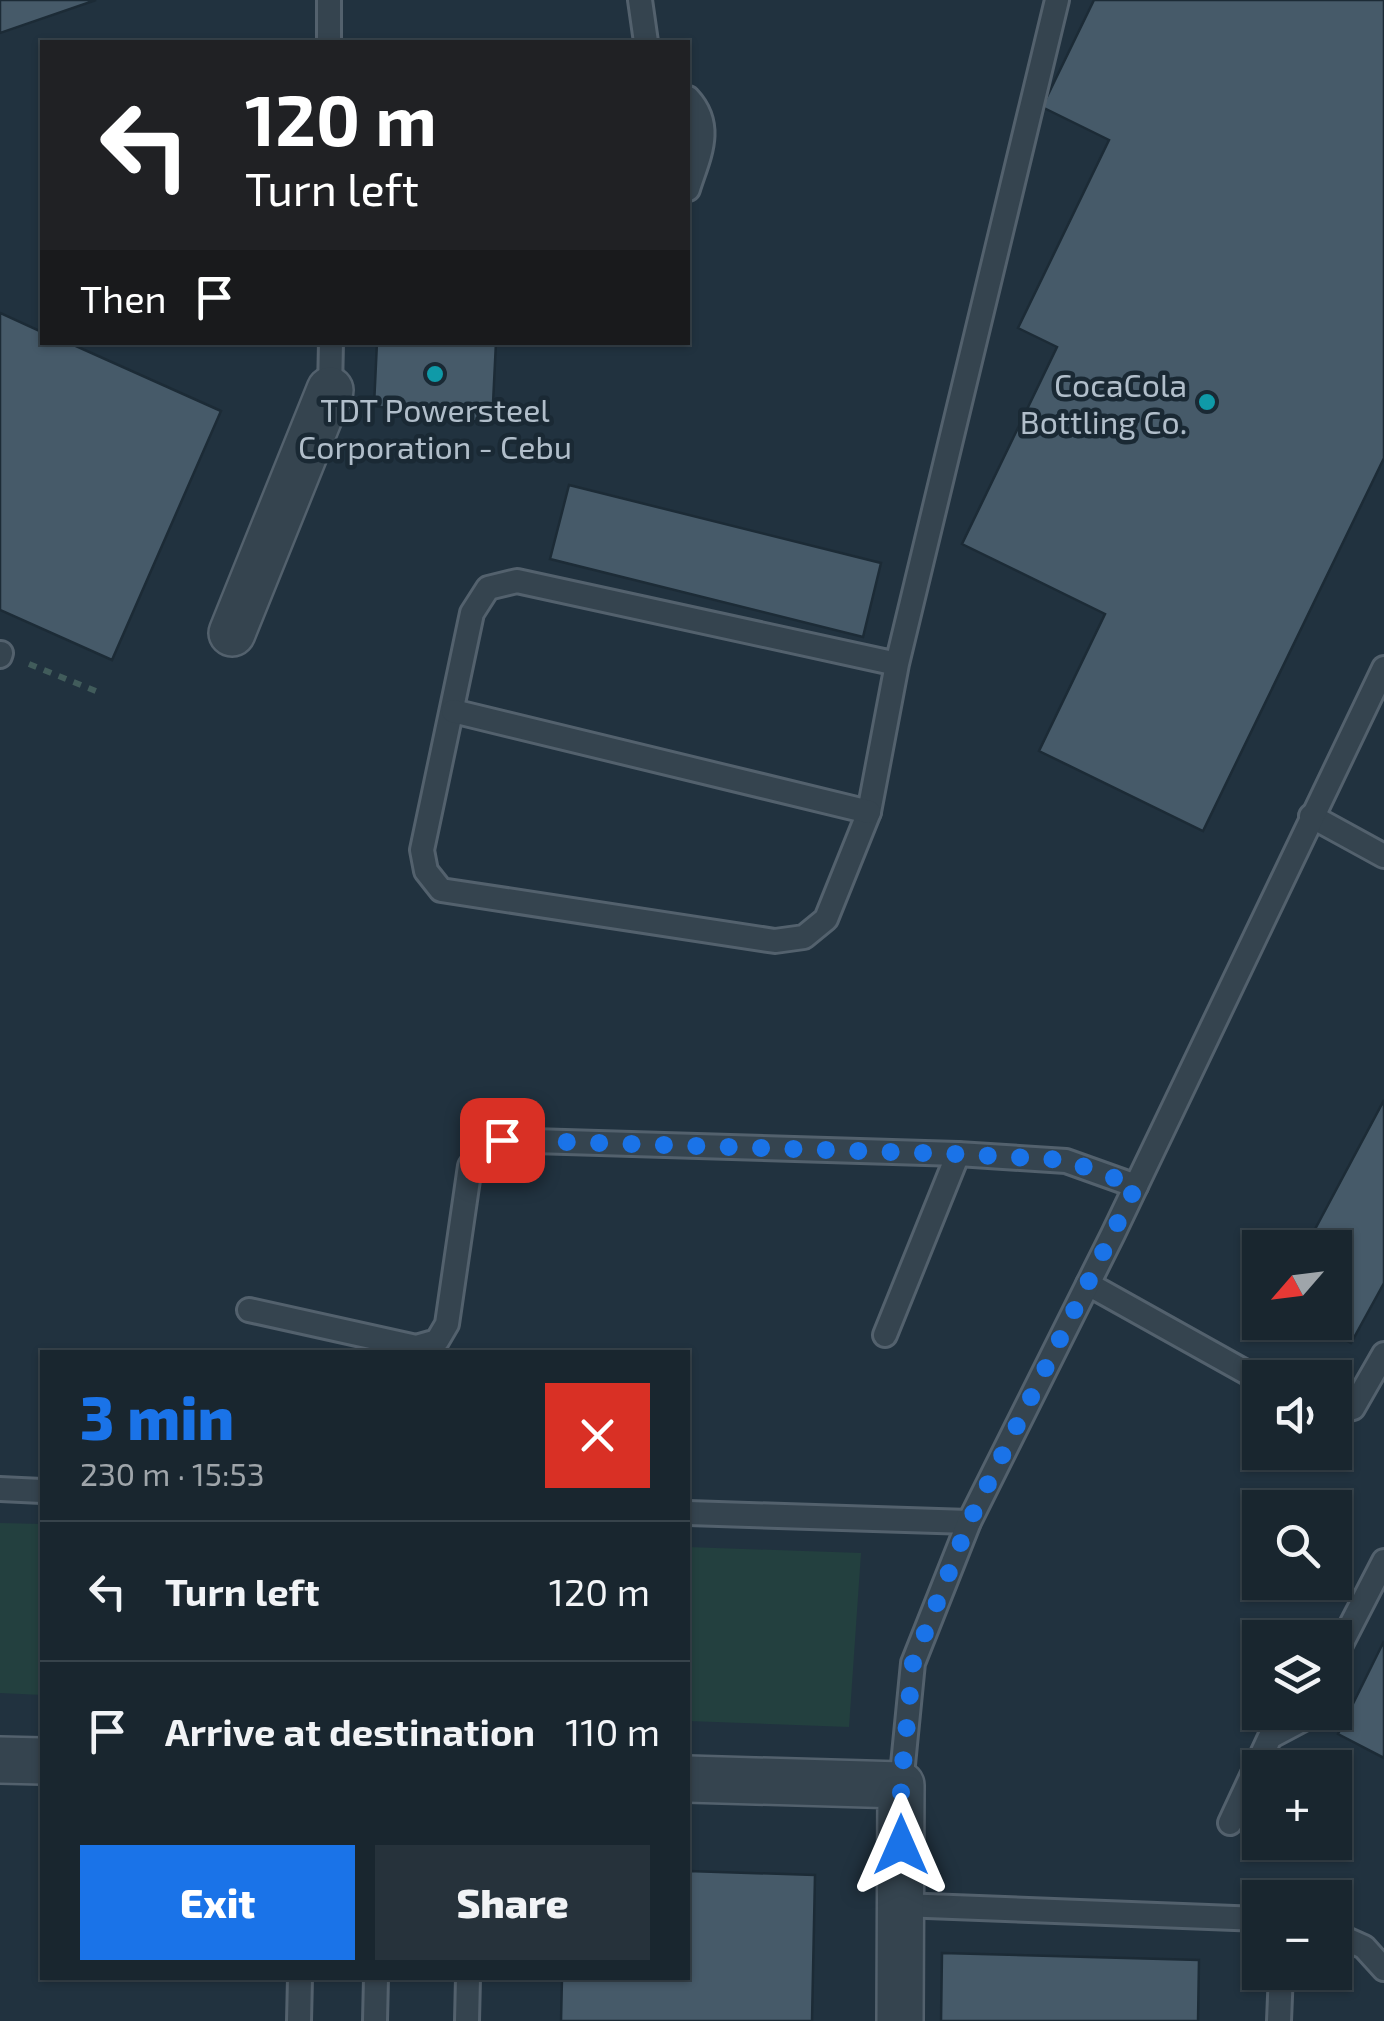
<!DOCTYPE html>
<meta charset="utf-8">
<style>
body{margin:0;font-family:"Exo 2",sans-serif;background:#26323b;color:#f1f3f6;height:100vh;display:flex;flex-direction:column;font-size:38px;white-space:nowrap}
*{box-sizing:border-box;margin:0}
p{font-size:32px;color:#9fa5aa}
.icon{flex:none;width:55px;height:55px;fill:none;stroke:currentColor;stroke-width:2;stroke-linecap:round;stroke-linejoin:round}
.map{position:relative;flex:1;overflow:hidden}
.sheet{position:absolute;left:40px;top:1350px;width:650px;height:630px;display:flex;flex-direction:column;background:#19262f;border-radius:0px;box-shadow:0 2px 8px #0004,0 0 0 2px #37434b}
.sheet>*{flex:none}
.guide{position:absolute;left:40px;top:40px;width:650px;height:305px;border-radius:0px;box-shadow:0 2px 8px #0004,0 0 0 2px #37434b;background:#202124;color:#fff;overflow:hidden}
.needle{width:65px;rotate:242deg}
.tools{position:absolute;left:1242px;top:1230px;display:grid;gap:20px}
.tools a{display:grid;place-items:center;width:110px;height:110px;border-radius:0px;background:#19262f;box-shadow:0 2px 8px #0004,0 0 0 2px #37434b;font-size:50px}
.pin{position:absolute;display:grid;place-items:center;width:85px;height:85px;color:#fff;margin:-42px;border-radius:20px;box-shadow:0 5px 15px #0006}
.me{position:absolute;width:110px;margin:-55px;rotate:0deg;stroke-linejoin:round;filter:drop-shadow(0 0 8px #0008)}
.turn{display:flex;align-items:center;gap:35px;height:210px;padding:0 40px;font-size:45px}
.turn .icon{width:130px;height:130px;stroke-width:2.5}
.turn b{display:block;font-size:70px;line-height:85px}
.then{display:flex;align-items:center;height:95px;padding:0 40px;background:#0003;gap:20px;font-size:38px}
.round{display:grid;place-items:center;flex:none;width:105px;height:105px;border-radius:0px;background:#26323b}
.overview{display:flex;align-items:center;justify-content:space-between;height:170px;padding:0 40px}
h1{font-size:60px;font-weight:800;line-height:75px;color:#1a73e8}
.primary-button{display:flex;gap:20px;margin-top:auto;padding:20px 40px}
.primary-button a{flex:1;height:115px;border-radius:0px;background:#1a73e8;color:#fff;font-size:40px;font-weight:800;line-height:115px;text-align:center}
.primary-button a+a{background:#26323b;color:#f1f3f6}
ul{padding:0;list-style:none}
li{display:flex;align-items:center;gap:30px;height:140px;padding:0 40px;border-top:2px solid #37434b}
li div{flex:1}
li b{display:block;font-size:38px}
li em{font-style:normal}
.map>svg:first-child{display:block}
.green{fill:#23403f}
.building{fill:#465a69;stroke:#1c2b36;stroke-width:2.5}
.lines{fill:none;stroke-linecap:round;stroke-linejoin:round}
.service-casing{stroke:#53616d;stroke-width:28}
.minor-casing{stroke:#53616d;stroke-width:50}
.path{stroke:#415c5b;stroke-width:6;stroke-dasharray:8 8;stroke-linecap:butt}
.service{stroke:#35444f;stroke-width:22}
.minor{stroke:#35444f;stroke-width:45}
.route{stroke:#1a73e8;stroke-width:18;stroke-dasharray:0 32.4}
.culture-dot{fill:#0f9aa8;stroke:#1a2934;stroke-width:4}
.labels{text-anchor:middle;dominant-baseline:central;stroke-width:9;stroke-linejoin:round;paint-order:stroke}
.poi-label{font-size:32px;fill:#b1beca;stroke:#1a2934;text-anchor:end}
</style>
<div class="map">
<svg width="1384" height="2021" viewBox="0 0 1384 2021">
<rect width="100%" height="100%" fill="#21323f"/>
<g class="green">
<path d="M0,1523L42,1524V1695L0,1693Z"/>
<path d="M688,1547L861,1553L849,1727L688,1721Z"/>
</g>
<g class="building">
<path d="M0,0H96L0,33Z"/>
<path d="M1094,0H1384V458L1203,831L1039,751L1105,614L962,544L1057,347L1018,328L1109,140L1042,107Z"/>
<path d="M0,313L42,332V342H67L221,411L112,660L0,610Z"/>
<path d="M377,342H496L492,424L374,406Z"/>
<path d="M569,485L881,563L863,637L550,559Z"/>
<path d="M1384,1100V1283L1351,1343L1313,1322H1335V1248H1305Z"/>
<path d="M1384,1641V1758L1338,1734Z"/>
<path d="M688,1871L815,1875L812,2021H561L562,1978H688Z"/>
<path d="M942,1953L1199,1960L1198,2021H941Z"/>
</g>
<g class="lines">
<defs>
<g id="service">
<path d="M640,0L646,42"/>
<path d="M329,42V0"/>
<path d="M688,98C715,127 698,157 688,189"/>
<path d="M330,390L331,342"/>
<path d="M0,656L1,653"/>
<path d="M897,664L517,581L488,588L472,613L422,850L426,871L441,890L775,941L804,937L826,919L869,812L897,664L1057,0"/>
<path d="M453,711L869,812"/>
<path d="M1311,816L1384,856"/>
<path d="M1088,1284L1260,1380"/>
<path d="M249,1310L416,1347L437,1341L447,1324L470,1166L481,1149L502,1140L958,1154L1066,1161L1136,1186"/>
<path d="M885,1335L958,1154"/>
<path d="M1335,1413L1353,1408L1384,1354"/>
<path d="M0,1489L42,1491"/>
<path d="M688,1513L969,1522"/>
<path d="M1335,1656L1384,1561"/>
<path d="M901,1785L913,1663L969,1522L1113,1234L1384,668"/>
<path d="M1230,1823L1270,1737L1302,1720L1306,1712"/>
<path d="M901,1905L1260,1919"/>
<path d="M1335,1934L1364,1947L1384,1969"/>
<path d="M299,2021L300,1978"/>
<path d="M375,2021L376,1978"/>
<path d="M467,2021L468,1978"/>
<path d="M1279,2021L1281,1972"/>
</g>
<g id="minor">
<path d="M232,633L330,390"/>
<path d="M0,1760L42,1761"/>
<path d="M688,1779L901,1785L900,2021"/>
</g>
</defs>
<use href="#service" class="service-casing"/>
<use href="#minor" class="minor-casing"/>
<path class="path" d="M29,664L96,691"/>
<use href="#service" class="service"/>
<use href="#minor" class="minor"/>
</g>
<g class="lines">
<path class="route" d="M502,1140L958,1154L1066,1160L1136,1186L969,1522L913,1663L901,1784V1845"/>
</g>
<g class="culture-dot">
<circle cx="435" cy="374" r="10"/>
<circle cx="1207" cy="402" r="10"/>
</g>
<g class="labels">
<g class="poi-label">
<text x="1187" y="384">CocaCola<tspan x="1187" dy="37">Bottling Co.</tspan></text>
<text x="435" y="409" text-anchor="middle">TDT Powersteel<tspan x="435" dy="37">Corporation - Cebu</tspan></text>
</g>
</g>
</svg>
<div class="tools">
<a><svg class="needle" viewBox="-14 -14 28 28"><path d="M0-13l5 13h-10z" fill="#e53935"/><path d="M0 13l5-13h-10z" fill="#9fa5aa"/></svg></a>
<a><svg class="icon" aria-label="sound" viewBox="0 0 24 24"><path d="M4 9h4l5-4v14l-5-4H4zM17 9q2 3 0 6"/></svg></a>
<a><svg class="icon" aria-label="search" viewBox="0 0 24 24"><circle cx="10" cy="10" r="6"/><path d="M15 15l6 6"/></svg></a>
<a><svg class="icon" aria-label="layers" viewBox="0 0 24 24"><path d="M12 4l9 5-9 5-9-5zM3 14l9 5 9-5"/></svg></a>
<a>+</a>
<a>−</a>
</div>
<div class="pin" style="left:502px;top:1140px;background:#d93025"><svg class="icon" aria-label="arrive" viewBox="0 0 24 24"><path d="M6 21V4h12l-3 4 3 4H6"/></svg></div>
<svg class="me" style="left:901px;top:1845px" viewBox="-20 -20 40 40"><path d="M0-17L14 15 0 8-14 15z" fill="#1a73e8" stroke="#fff" stroke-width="4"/></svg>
<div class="guide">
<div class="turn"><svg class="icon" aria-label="left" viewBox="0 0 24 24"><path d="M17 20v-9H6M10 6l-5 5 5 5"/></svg><div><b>120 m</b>Turn left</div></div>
<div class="then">Then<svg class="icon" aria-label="arrive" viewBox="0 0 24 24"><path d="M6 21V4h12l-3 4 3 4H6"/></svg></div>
</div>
<section class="sheet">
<div class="overview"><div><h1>3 min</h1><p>230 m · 15:53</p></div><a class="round" style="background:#d93025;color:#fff"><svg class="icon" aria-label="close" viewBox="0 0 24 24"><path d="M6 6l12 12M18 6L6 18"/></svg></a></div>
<ul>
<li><svg class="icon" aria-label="left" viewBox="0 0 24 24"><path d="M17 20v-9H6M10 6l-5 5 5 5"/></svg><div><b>Turn left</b></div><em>120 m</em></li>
<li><svg class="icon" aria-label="arrive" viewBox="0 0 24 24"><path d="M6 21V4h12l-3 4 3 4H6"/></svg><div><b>Arrive at destination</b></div><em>110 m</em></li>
</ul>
<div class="primary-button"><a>Exit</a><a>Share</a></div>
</section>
</div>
